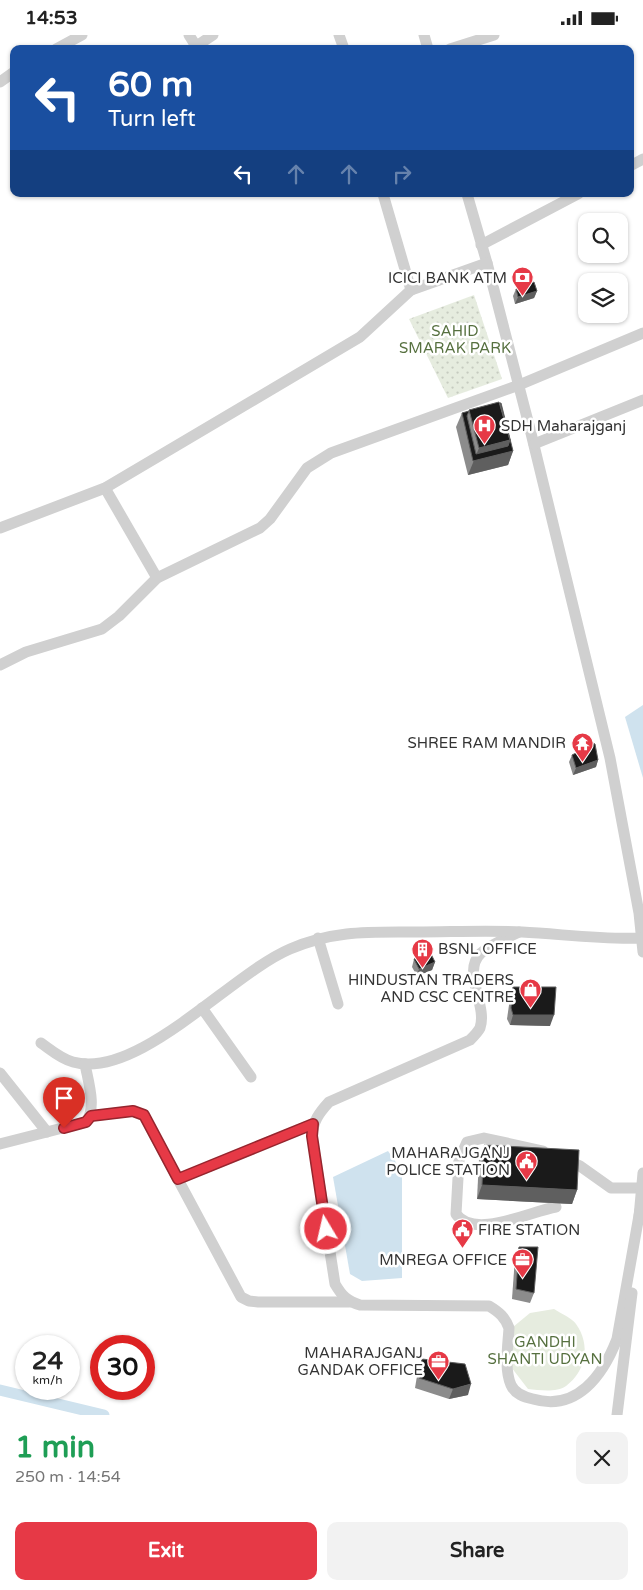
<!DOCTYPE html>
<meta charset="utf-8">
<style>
body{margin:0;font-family:"Varela Round",sans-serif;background:#f2f2f2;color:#222;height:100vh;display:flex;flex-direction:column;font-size:19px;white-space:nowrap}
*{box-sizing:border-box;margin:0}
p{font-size:16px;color:#767676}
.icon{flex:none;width:28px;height:28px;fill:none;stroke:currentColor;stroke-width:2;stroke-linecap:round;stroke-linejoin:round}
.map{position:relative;height:1380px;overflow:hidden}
.drawer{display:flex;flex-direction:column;background:#fff;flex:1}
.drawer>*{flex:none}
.banner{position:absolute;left:10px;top:10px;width:624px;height:152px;border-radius:10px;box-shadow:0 1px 4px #0004;background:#1a4fa0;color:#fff;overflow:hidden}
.fabs{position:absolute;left:578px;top:178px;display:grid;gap:10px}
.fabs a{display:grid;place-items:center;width:50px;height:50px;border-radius:10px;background:#fff;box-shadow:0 1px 4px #0004;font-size:25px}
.speed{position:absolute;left:15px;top:1300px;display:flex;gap:10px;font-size:25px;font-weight:700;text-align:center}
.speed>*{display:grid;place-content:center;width:65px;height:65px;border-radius:50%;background:#fff;box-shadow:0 1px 4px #0004;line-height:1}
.speed small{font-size:12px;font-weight:400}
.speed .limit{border:8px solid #d22;background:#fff;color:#111}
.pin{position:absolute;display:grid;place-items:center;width:42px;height:42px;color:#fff;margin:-51px -21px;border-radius:50% 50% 50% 0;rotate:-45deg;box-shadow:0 0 5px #0007}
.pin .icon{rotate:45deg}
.me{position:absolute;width:55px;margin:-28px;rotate:351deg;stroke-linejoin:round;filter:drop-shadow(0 0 4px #0008)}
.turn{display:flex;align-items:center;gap:18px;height:105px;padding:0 15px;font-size:22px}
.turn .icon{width:65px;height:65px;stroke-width:2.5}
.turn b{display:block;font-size:35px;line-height:42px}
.lanes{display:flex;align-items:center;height:48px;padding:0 15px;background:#0003;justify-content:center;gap:25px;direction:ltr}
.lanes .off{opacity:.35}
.round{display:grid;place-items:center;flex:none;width:52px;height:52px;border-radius:10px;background:#f2f2f2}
.headline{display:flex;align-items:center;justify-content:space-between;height:85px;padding:0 15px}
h1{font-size:30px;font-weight:700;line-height:38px;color:#1e9e55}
.primary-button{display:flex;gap:10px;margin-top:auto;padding:10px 15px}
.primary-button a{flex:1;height:58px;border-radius:10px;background:#e63946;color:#fff;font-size:20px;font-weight:700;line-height:58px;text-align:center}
.primary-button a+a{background:#f2f2f2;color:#222}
.status{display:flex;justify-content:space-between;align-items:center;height:35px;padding:0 25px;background:#fff;direction:ltr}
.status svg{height:14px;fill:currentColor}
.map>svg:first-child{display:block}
.park{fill:url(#park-dots)}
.garden{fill:#e6ecdf}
.water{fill:#cfe2ee}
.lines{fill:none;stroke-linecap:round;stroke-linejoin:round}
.canal{stroke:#cfe2ee;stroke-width:11}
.minor{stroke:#d0d0d0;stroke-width:11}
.wall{fill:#8c8c8c}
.shaded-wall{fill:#5f5f5f}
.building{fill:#1a1a1a;stroke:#5f5f5f}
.route-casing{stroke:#96252e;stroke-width:12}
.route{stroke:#e63946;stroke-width:9}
.labels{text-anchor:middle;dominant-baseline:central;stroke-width:5;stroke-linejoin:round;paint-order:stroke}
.poi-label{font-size:15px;fill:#333;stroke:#fff;text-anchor:end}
.park-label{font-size:15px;fill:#56703f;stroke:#fff}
</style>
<div class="status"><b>14:53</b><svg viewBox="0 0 49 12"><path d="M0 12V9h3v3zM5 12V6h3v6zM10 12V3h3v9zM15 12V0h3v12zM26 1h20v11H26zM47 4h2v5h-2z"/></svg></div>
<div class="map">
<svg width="643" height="1380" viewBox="0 0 643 1380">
<defs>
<pattern id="park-dots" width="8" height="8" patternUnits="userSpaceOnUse" patternTransform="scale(1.25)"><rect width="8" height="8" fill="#e6ecdf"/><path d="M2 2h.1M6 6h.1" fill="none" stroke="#c6cbc0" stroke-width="1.8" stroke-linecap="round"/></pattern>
</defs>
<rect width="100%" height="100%" fill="#fff"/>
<path class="park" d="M474,260L502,344L448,363L409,284Z"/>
<path class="garden" d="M554,1274C560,1278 572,1283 576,1289C591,1310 586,1336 566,1351C556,1358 539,1355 528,1354L508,1328L513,1292L530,1278Z"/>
<g class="water">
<path d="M643,670V743L625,682Z"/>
<path d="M388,1116L402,1136V1243L362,1246L350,1239L333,1142Z"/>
</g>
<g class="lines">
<path class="canal" d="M0,1355L104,1380"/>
<g class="minor">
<path d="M189,0L196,11"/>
<path d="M339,0L344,14"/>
<path d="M424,0L428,14"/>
<path d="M56,14L82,0"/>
<path d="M192,14L213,0"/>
<path d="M450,14L494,0"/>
<path d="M0,47L14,37"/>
<path d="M630,131L643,124"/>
<path d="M383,159L411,255"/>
<path d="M467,159L487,228L530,394L610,723L639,878L643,917"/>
<path d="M481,210L578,159"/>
<path d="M534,409L643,365"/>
<path d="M105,453L157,543"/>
<path d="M0,493L105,453L360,302L411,255L487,228"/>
<path d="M0,630L26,617L102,594L119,581L157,543L260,493L270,484L307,433L331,418L519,350L643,298"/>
<path d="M519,897C507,903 491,909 481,918C461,937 488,970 480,993C478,997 473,1002 470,1005L329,1067C319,1078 313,1086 312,1101L335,1249C342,1261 347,1266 360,1270L489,1271C499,1277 505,1282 509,1293C508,1310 504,1334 511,1350C515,1359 524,1362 533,1364C577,1377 603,1340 617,1304L640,1175"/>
<path d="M318,903L338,969"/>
<path d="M202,973L251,1042"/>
<path d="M41,1008C51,1015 61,1024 73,1027C138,1045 231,939 290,914C334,895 369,897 416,897C451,897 487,895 522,897C562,899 603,905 643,903"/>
<path d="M0,1038L47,1097"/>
<path d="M91,1081L133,1076L144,1081L241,1262L249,1266L258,1267H349"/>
<path d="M0,1109L86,1087C97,1073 88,1046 85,1029"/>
<path d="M543,1116L484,1103L467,1107L459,1125L456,1179C474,1205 531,1176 556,1172"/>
<path d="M565,1124L580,1131L611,1153H642"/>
<path d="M178,1144L313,1089"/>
<path d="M639,1182L643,1138"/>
<path d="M617,1380L632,1258"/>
</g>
</g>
<g class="wall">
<path d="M516,254L537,256L534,263L515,269L513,261Z"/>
<path d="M469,376L513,416L508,430L468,440L456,392L462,378Z"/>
<path d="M581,710L598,725L596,732L573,740L569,727L572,720L579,717Z"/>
<path d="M414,924L435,927L432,935L417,941L412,932Z"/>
<path d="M513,952L550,991L510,990L507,984L510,963Z"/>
<path d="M484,1110L577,1155L572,1169L477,1164L479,1124Z"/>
<path d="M519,1212L534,1258L530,1268L512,1264L515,1222Z"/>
<path d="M422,1324L468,1360L449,1364L415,1353L418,1335Z"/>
</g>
<g class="shaded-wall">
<path d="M537,256L534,263L515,269L518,262Z"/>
<path d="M510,405L513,416L508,430L468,440L479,413Z"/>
<path d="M598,725L596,732L573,740L576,733Z"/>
<path d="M435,927L432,935L417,941L419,934Z"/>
<path d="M513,980H554L550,991L510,990Z"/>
<path d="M482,1150L577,1155L572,1169L477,1164Z"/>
<path d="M471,1349L468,1360L449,1364L453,1354Z"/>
</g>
<g class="building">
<path d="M534,247L537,256L518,262L516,254Z"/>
<path d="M499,367L510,405L479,413L469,375Z"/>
<path d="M500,368H501L513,416L473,426L462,378L469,376L467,381L476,419L508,411L510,405Z"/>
<path d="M591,707L595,709L598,725L576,733L572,720L582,715L581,710Z"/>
<path d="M429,915L435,927L419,934L414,924Z"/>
<path d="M513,952H556L554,980H513L511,973Z"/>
<path d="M484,1110L579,1115L577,1155L482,1150Z"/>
<path d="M519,1212H538L534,1258L516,1254Z"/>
<path d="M422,1324L465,1329L471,1349L453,1354L419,1343Z"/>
</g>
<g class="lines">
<defs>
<path id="route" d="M64,1093L86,1087L91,1081L133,1076L144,1080L178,1144L313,1089L312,1101L326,1194"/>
</defs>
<use href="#route" class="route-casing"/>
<use href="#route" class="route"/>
</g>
<defs>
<symbol id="bank-pin" viewBox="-11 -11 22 30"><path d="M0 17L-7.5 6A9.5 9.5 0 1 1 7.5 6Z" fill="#e63946" stroke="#fff"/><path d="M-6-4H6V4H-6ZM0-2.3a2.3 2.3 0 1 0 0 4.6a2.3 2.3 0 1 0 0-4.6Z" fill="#fff"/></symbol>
<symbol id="hospital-pin" viewBox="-11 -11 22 30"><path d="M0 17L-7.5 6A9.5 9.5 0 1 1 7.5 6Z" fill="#e63946" stroke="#fff"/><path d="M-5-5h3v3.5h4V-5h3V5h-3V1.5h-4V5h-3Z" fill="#fff"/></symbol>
<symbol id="temple-pin" viewBox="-11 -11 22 30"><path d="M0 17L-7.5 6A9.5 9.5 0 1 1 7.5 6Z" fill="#e63946" stroke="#fff"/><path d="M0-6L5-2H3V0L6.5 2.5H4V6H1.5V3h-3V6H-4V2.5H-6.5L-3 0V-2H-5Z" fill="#fff"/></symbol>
<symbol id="building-pin" viewBox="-11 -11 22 30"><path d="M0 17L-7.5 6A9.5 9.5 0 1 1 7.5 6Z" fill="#e63946" stroke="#fff"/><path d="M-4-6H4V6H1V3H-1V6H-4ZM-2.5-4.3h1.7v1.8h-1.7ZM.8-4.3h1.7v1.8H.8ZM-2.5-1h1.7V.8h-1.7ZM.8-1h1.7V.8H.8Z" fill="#fff"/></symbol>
<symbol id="shop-pin" viewBox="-11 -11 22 30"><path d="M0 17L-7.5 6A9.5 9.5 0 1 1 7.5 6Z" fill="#e63946" stroke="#fff"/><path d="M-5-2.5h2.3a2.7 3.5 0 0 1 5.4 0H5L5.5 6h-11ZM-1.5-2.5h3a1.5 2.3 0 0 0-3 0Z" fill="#fff"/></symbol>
<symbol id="civic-pin" viewBox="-11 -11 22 30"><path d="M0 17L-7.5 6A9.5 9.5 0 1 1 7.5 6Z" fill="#e63946" stroke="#fff"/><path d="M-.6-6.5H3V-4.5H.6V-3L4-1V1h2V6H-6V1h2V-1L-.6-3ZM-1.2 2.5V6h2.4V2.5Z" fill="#fff"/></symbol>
<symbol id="office-pin" viewBox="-11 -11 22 30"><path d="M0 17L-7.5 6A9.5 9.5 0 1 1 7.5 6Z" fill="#e63946" stroke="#fff"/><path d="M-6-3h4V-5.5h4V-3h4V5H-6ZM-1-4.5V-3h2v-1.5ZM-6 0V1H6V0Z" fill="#fff"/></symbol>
</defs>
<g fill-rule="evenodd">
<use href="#bank-pin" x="510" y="230" width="25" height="34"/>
<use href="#hospital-pin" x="472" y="378" width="25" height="34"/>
<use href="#temple-pin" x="570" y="696" width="25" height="34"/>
<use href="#building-pin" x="410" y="902" width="25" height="34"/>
<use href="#shop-pin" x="518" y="942" width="25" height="34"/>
<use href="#civic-pin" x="514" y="1114" width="25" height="34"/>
<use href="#civic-pin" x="450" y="1182" width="25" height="34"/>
<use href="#office-pin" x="510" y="1212" width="25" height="34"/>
<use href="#office-pin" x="426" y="1314" width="25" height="34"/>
</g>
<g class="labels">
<g class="poi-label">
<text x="507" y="243">ICICI BANK ATM</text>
<text x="501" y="391" text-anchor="start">SDH Maharajganj</text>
<text x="566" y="708">SHREE RAM MANDIR</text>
<text x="438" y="914" text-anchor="start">BSNL OFFICE</text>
<text x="514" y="945">HINDUSTAN TRADERS<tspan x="514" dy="17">AND CSC CENTRE</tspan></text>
<text x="510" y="1118">MAHARAJGANJ<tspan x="510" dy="17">POLICE STATION</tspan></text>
<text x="478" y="1195" text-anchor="start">FIRE STATION</text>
<text x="507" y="1225">MNREGA OFFICE</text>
<text x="423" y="1318">MAHARAJGANJ<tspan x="423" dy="17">GANDAK OFFICE</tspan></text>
</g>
<g class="park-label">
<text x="455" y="296">SAHID<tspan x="455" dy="17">SMARAK PARK</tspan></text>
<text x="545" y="1307">GANDHI<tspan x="545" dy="17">SHANTI UDYAN</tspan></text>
</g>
</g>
</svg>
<div class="fabs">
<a><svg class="icon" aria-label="search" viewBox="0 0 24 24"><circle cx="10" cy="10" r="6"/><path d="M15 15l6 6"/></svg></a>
<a><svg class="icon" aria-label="layers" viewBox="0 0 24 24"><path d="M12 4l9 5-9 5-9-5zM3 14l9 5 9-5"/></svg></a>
</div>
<div class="speed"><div>24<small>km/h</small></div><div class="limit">30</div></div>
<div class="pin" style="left:64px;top:1093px;background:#d93025"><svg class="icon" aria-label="arrive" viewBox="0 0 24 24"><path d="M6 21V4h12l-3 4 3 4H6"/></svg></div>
<svg class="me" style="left:326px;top:1194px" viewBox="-20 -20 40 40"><circle r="17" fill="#e63946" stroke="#fff" stroke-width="3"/><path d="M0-11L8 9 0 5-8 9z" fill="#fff"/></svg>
<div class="banner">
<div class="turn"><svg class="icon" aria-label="left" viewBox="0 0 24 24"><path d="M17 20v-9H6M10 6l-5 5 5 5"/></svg><div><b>60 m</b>Turn left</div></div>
<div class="lanes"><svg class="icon" aria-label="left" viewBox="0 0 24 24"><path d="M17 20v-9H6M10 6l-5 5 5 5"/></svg><svg class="icon off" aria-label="ahead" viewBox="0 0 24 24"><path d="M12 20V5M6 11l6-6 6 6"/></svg><svg class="icon off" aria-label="ahead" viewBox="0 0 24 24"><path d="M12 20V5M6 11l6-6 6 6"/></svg><svg class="icon off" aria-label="right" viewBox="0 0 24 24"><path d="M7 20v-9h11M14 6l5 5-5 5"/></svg></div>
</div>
</div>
<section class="drawer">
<div class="headline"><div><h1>1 min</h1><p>250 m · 14:54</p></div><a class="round"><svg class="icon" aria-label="close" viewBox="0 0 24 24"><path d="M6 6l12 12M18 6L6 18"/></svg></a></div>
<div class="primary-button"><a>Exit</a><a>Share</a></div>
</section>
